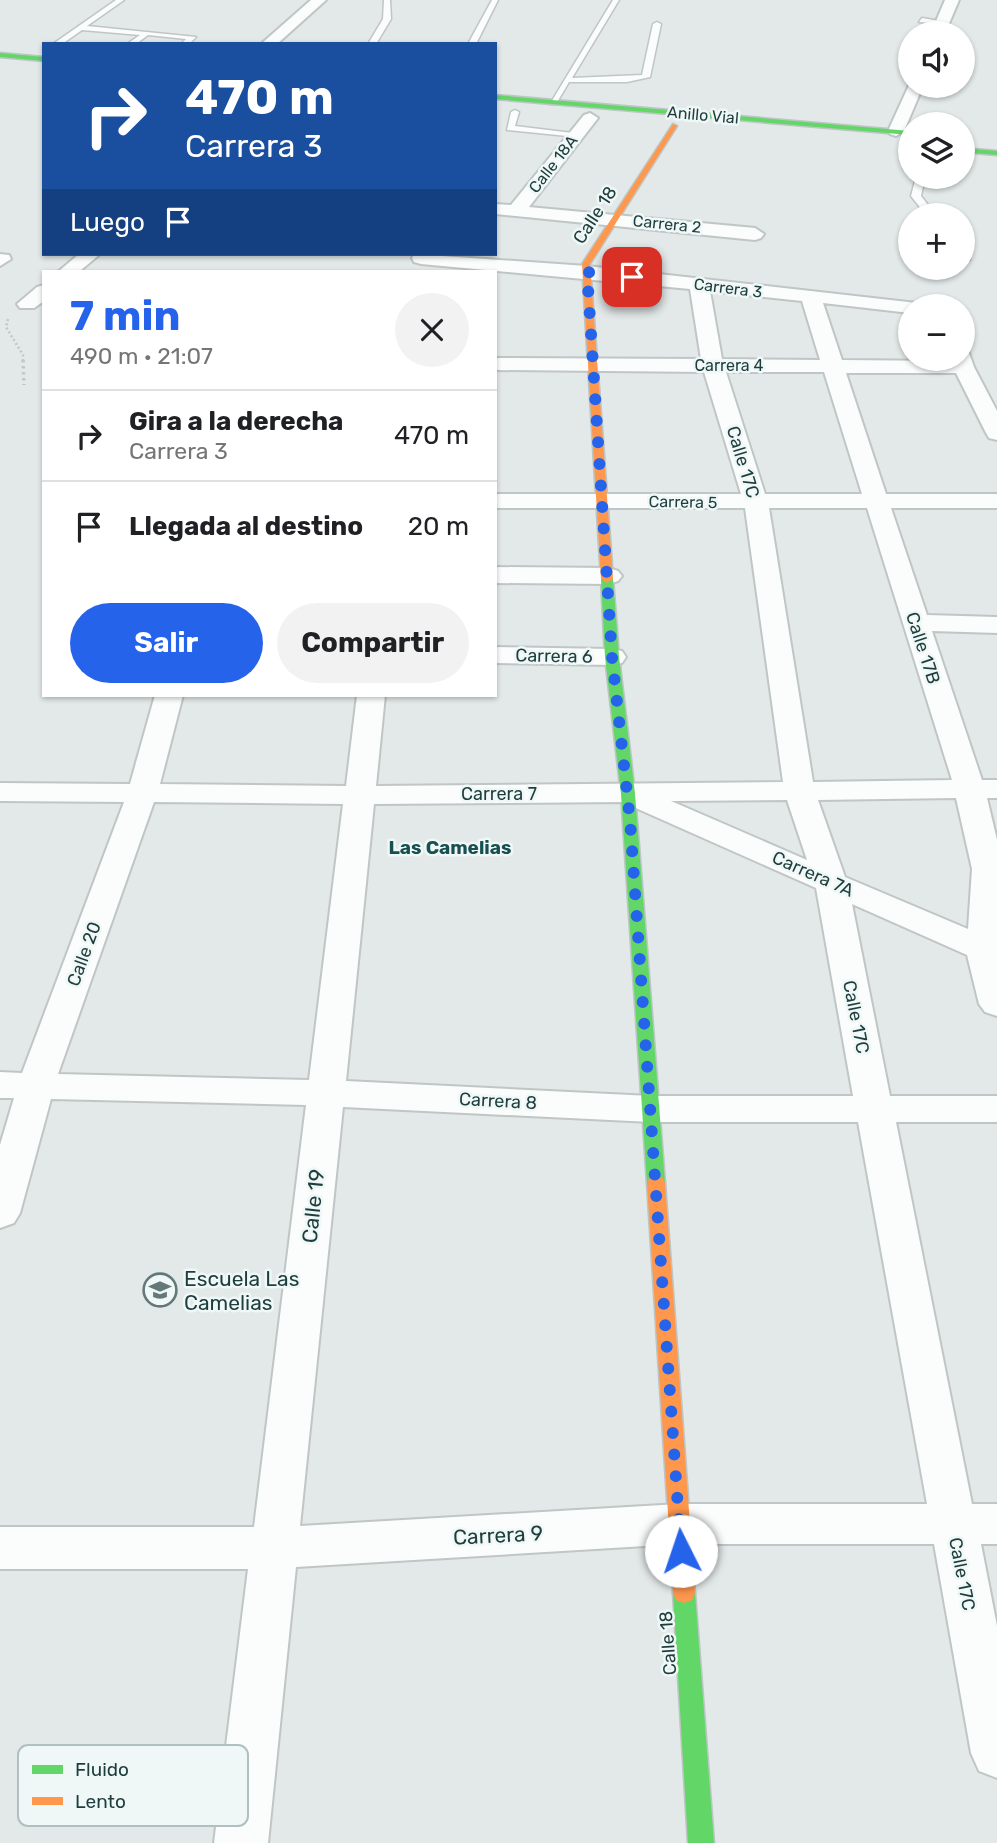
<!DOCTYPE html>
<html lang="es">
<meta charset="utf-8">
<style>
body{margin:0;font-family:Rubik,sans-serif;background:#f2f2f2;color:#202124;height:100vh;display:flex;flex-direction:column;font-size:26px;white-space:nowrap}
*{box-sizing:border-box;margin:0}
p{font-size:23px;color:#757577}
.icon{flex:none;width:38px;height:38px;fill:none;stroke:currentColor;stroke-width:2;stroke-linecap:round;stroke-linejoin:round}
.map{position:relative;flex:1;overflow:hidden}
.details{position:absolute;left:42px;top:270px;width:455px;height:427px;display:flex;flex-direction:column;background:#fff;border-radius:0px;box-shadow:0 2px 5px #0004}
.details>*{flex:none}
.hud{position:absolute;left:42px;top:42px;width:455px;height:214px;border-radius:0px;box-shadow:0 2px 5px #0004;background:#1a4fa0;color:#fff;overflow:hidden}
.tools{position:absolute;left:898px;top:21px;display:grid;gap:14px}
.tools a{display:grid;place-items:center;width:77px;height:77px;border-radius:50%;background:#fff;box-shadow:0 2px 5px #0004;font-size:35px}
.pin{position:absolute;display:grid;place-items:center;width:60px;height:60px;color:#fff;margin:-30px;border-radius:14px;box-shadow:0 4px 10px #0006}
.me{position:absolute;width:77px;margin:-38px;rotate:356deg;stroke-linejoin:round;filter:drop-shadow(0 0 5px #0008)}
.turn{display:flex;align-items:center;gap:24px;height:147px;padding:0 28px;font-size:32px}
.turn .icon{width:91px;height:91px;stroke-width:2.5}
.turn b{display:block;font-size:49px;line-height:60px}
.then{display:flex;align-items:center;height:66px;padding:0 28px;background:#0003;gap:14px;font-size:26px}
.round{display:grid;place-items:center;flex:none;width:74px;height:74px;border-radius:37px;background:#f2f2f2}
.summary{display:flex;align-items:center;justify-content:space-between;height:119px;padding:0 28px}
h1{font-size:42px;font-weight:700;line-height:52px;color:#2563eb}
.action{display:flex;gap:14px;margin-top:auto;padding:14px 28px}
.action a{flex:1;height:80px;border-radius:42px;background:#2563eb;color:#fff;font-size:28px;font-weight:700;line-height:80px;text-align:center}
.action a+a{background:#f2f2f2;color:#202124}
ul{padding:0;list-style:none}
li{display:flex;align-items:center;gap:21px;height:91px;padding:0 28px;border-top:2px solid #e0e0e0}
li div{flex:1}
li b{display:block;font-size:26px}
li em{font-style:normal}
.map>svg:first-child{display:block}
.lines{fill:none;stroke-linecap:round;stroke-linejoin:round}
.lane-casing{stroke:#bfc6c5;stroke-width:3}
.street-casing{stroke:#bfc6c5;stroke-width:4}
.fast-casing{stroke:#bdc6c5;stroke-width:3}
.slow-casing{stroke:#bdc6c5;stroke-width:3}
.path-far1{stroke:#bfc9c9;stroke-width:2.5;stroke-dasharray:2 2.5;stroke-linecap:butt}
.path{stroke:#bfc9c9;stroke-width:3.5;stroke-dasharray:2.5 3.5;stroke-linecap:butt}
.lane{fill:#fbfcfc;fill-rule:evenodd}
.street{fill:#fbfcfc;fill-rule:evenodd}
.fast{fill:#63d668;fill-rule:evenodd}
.slow{fill:#ff974d;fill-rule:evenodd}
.route{stroke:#2563eb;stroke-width:12;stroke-dasharray:0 21.6}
.labels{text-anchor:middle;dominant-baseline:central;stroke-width:5;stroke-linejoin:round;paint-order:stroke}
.far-street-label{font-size:16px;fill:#1e3d3d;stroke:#eff8f6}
.street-label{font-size:18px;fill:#1e3d3d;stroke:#eff8f6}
.neighbourhood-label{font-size:19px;font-weight:bold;fill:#194f51;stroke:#eff8f6}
.near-street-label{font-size:21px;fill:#1e3d3d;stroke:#eff8f6}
.near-poi-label{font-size:21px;fill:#1e3d3d;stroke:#eff8f6;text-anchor:start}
.key{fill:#eff8f6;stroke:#b0c0be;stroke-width:2}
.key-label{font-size:19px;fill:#1e3d3d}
</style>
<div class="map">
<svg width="997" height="1843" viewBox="0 0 997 1843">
<rect width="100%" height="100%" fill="#e2e9e8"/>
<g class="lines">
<defs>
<g id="lane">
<path d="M116,0H124L87,26L196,37L189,44H181L186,39L148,35L136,44H127L140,35L82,30L62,44H53Z"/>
<path d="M384,0H390L391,19L376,44H368L383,19Z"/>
<path d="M492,0H498L476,44H468Z"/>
<path d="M613,0H619L572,78L642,75L653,24L657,22L661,24L650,77L627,82H569L556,104H550Z"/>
<path d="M922,18L946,22L942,24L919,22Z"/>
<path d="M515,110L519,112L515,126L581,134L577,137L507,130L511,112Z"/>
<path d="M916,177H925L921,196L936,215H926L911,196Z"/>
<path d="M962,251L970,256V260H962Z"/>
</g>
<g id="street">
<path d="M311,0H326L277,44H261Z"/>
<path d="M945,0H959L945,33H931Z"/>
<path d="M910,83V86H923L904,131L896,136L890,134L888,131Z"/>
<path d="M590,113L598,118L529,207L755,228L764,234L761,238L755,240L495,214V204L511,205L584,115Z"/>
<path d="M0,254L9,255L11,259L0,266Z"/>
<path d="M79,254H100L80,271H59Z"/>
<path d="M414,254L587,266L917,303L919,306H910V313L823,303L842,360L952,361L962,359V351L969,353L974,367L997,411V440L989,438L986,433L956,373H846L886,494H997V508H891L927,615L997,617V633L932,631L982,780H997V798H987L997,840V1016L985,1012L979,1004L967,955L852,904L890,1096H997V1122H896L972,1504H997V1544H981L997,1626V1778L979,1771L971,1753L934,1544H679L296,1567L268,1843H214L248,1569H0V1527H254L306,1105L51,1099L20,1213L14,1223L0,1228V1145L14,1098H0V1072L22,1073L124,802L0,801V783L130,784L155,695H183L160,784L346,786L357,695H385L376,786L783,782L745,508H495V494H741L704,372L495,370V358L701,359L690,289L421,264L414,262L412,258ZM710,291L802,301L820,360L722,359ZM726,372H824L862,494H765ZM769,508H867L952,780L813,782ZM956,798L972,869L968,929L845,877L818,800ZM787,800L807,860L671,801ZM154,802L343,804L309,1080L58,1074ZM627,802L629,805L816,888L853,1096H651L346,1081L374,804ZM343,1107L651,1122H858L927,1504H679L300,1526Z"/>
<path d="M44,285V301L34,308H20L17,304L37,287Z"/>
<path d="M495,567L609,568L618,571L622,576L618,581L609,584L495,583Z"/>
<path d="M495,647L612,649L622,651L626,657L622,663L612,665L495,663Z"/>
</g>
<g id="fast">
<path d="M0,53L44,57V61L0,57Z"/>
<path d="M495,95L910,131V135L495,99Z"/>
<path d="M962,148L997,151V155L962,152Z"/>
<path d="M607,575L613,579L619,657L635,794L665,1183L663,1188L656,1190L649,1188L647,1183L621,794L605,657L601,579Z"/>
<path d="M684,1583L692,1586L695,1593L714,1843H688L673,1593L676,1586Z"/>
</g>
<g id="slow">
<path d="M673,124L677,126L590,264L613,579L607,583L601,579L582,264Z"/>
<path d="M656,1176L663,1178L665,1183L695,1593L692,1600L684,1603L676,1600L673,1593L647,1183L649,1178Z"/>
</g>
</defs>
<use href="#lane" class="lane-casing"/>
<use href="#street" class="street-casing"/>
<use href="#fast" class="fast-casing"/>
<use href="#slow" class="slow-casing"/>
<path class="path-far1" d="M8,319L6,327L23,355V361"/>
<path class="path" d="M23,360L24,385"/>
<use href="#lane" class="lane"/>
<use href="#street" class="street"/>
<use href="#fast" class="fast"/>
<use href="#slow" class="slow"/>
</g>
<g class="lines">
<path class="route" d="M632,277L587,272L612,657L630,820L681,1551"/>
</g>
<defs>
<symbol id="school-ring" viewBox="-11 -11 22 22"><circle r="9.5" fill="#eff8f6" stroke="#637979" stroke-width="1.5"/><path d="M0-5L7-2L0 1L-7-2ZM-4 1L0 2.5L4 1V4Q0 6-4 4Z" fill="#637979"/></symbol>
</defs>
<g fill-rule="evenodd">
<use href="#school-ring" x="141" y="1271" width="38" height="38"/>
</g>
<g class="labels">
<g class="far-street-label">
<text transform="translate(703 115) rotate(5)">Anillo Vial</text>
<text transform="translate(553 164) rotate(-52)">Calle 18A</text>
<text transform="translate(667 224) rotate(6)">Carrera 2</text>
<text transform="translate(728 288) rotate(7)">Carrera 3</text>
<text x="729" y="365">Carrera 4</text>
<text transform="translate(683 502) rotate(1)">Carrera 5</text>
</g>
<g class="street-label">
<text transform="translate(595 215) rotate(-57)">Calle 18</text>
<text transform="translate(743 462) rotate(73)">Calle 17C</text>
<text transform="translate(923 648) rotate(72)">Calle 17B</text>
<text transform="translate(554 656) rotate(1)">Carrera 6</text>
<text x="499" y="794">Carrera 7</text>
<text transform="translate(813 874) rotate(24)">Carrera 7A</text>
<text transform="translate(84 954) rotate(-70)">Calle 20</text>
<text transform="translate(856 1017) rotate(79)">Calle 17C</text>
<text transform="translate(498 1101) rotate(3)">Carrera 8</text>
<text transform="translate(962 1574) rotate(79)">Calle 17C</text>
<text transform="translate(668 1643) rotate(-94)">Calle 18</text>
</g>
<g class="neighbourhood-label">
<text x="450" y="847">Las Camelias</text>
</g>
<g class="near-street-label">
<text transform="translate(313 1206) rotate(-84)">Calle 19</text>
<text transform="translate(498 1535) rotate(-3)">Carrera 9</text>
</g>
<g class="near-poi-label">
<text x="184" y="1278">Escuela Las<tspan x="184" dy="24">Camelias</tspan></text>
</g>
</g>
<rect x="18" y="1745" width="230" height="81" rx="10" class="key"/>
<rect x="32" y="1765" width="31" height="9" fill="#63d668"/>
<rect x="32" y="1797" width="31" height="8" fill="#ff974d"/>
<g class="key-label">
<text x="75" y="1776">Fluido</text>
<text x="75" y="1808">Lento</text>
</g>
</svg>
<div class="tools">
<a><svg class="icon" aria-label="sound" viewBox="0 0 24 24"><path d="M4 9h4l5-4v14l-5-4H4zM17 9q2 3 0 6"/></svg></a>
<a><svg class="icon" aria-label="layers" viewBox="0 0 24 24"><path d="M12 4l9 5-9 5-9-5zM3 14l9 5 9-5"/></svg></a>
<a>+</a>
<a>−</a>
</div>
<div class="pin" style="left:632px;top:277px;background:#d93025"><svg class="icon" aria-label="arrive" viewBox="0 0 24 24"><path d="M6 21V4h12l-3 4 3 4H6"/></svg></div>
<svg class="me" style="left:681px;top:1551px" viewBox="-20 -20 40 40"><circle r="19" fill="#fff"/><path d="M0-13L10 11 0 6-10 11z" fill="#2563eb"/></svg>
<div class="hud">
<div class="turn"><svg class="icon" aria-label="right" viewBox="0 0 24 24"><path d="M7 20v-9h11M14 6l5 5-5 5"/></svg><div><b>470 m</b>Carrera 3</div></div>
<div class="then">Luego<svg class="icon" aria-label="arrive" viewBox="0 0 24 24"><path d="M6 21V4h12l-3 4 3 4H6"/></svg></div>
</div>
<section class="details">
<div class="summary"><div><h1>7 min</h1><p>490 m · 21:07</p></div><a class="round"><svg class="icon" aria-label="close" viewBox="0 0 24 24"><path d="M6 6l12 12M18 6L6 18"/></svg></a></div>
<ul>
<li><svg class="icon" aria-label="right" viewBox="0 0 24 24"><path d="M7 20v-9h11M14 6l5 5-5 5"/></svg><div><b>Gira a la derecha</b><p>Carrera 3</p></div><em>470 m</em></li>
<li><svg class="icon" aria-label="arrive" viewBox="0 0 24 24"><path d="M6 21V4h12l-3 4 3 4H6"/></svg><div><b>Llegada al destino</b></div><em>20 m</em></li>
</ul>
<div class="action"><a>Salir</a><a>Compartir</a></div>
</section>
</div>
